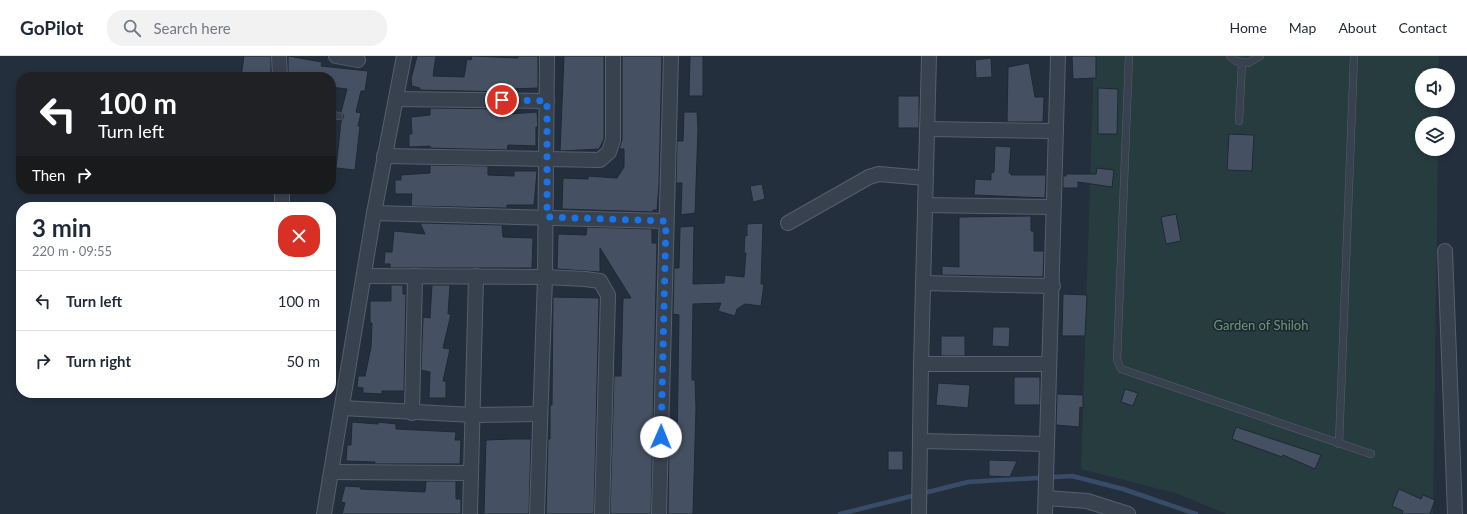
<!DOCTYPE html>
<meta charset="utf-8">
<style>
body{margin:0;font-family:Lato,sans-serif;background:#f2f2f3;color:#1f2937;height:100vh;display:flex;flex-direction:column;font-size:15px;white-space:nowrap}
*{box-sizing:border-box;margin:0}
p{font-size:13px;color:#747a83}
.icon{flex:none;width:22px;height:22px;fill:none;stroke:currentColor;stroke-width:2;stroke-linecap:round;stroke-linejoin:round}
.map{position:relative;flex:1;overflow:hidden}
.panel{position:absolute;left:16px;top:146px;width:320px;height:196px;display:flex;flex-direction:column;background:#fff;border-radius:16px;box-shadow:0 2px 6px #0003}
.panel>*{flex:none}
.hud{position:absolute;left:16px;top:16px;width:320px;height:122px;border-radius:16px;box-shadow:0 2px 6px #0003;background:#202124;color:#fff;overflow:hidden}
.tools{position:absolute;left:1415px;top:12px;display:grid;gap:8px}
.tools a{display:grid;place-items:center;width:40px;height:40px;border-radius:50%;background:#fff;box-shadow:0 2px 6px #0003;font-size:20px}
.pin{position:absolute;display:grid;place-items:center;width:34px;height:34px;color:#fff;margin:-17px;border:2px solid #fff;border-radius:50%;box-shadow:0 1px 4px #0007}
.me{position:absolute;width:44px;margin:-22px;rotate:1deg;stroke-linejoin:round;filter:drop-shadow(0 0 3px #0008)}
.turn{display:flex;align-items:center;gap:14px;height:84px;padding:0 16px;font-size:18px}
.turn .icon{width:52px;height:52px;stroke-width:2.5}
.turn b{display:block;font-size:28px;line-height:34px}
.then{display:flex;align-items:center;height:38px;padding:0 16px;background:#0003;gap:8px;font-size:15px}
.round{display:grid;place-items:center;flex:none;width:42px;height:42px;border-radius:16px;background:#f2f2f3}
.head{display:flex;align-items:center;justify-content:space-between;height:68px;padding:0 16px}
h1{font-size:24px;font-weight:700;line-height:30px}
ul{padding:0;list-style:none}
li{display:flex;align-items:center;gap:12px;height:60px;padding:0 16px;border-top:1px solid #e0e1e3}
li div{flex:1}
li b{display:block;font-size:15px}
li em{font-style:normal}
header{display:flex;align-items:center;gap:24px;box-sizing:border-box;height:56px;padding:0 20px;background:#fff;border-bottom:1px solid #e0e1e3}
header strong{font-size:19px}
nav{display:flex;gap:22px;margin-inline-start:auto;font-size:14px}
.search{width:280px;height:36px;background:#f2f2f3;display:flex;align-items:center;gap:10px;box-sizing:border-box;padding:0 14px;border-radius:16px;color:#747a83;font-size:15px}
.map>svg:first-child{display:block}
.green{fill:#263c3f}
.lines{fill:none;stroke-linecap:round;stroke-linejoin:round}
.stream{stroke:#394c67;stroke-width:4.5}
.building{fill:#455162;stroke:#1f2835}
.lane-casing{stroke:#565f6c;stroke-width:8}
.street-casing{stroke:#565f6c;stroke-width:16}
.lane{stroke:#38414e;stroke-width:7}
.street{stroke:#38414e;stroke-width:14}
.route{stroke:#1a73e8;stroke-width:7;stroke-dasharray:0 12.6}
.labels{text-anchor:middle;dominant-baseline:central;stroke-width:3;stroke-linejoin:round;paint-order:stroke}
.park-label{font-size:13px;fill:#6b9a76;stroke:#1d2633}
</style>
<header>
<strong>GoPilot</strong>
<div class="search"><svg class="icon" aria-label="search" viewBox="0 0 24 24"><circle cx="10" cy="10" r="6"/><path d="M15 15l6 6"/></svg>Search here</div>
<nav><a>Home</a><a>Map</a><a>About</a><a>Contact</a></nav>
</header>
<div class="map">
<svg width="1467" height="458" viewBox="0 0 1467 458">
<rect width="100%" height="100%" fill="#242f3e"/>
<path class="green" d="M1094,0H1439L1438,19H1422V45H1438V67H1422V93H1438L1433,458H1227L1175,437L1081,413Z"/>
<g class="lines">
<path class="stream" d="M840,458L968,426L1072,420L1123,433L1196,458"/>
</g>
<g class="building">
<path d="M244,0H271V21H241Z"/>
<path d="M288,0L322,6L321,10L368,15L365,35H361L356,56L361,57L358,70H360L355,114L336,112L341,65L344,60L341,56L347,33L331,31V21H288Z"/>
<path d="M417,0H436L433,20L464,21L467,3L471,4L472,0L518,2V0H538V32L509,33V36L419,34L420,32L412,30L411,23Z"/>
<path d="M564,0H604V83L599,93L560,95Z"/>
<path d="M622,0H662L659,128L657,154H653V156L562,153L563,122L588,123V120L617,122L624,111V93H619L622,84Z"/>
<path d="M690,0H703V40H689Z"/>
<path d="M1072,0H1096V22L1073,23Z"/>
<path d="M991,2L992,21L976,22L975,4Z"/>
<path d="M1029,7L1035,41H1044L1043,66H1007L1008,11Z"/>
<path d="M1098,32L1118,33L1117,78H1098Z"/>
<rect x="898" y="40" width="21" height="32"/>
<path d="M430,52L509,53V58L537,56L538,71H536V90L508,89L507,94L430,92V90L409,91V78H412L411,61L430,59Z"/>
<path d="M684,56H697L698,73L695,157L681,159L682,127H676L677,85H683Z"/>
<path d="M1229,78L1254,79L1252,115L1227,114Z"/>
<path d="M995,90L1011,91L1009,117H1011V119H1046L1045,142L974,139L975,123L991,124V117L994,116Z"/>
<path d="M430,109L488,110V119L514,120V115H537L534,149H507V152H503L411,150L412,138H395V124H401V119L430,117Z"/>
<path d="M1097,112L1114,114L1112,131L1078,126V132H1063V120H1066V118H1096Z"/>
<path d="M762,128L765,143L753,146L750,130Z"/>
<path d="M1176,158L1181,185L1166,188L1161,161Z"/>
<path d="M1031,160V175H1034V195H1044L1043,221L942,219V210L959,211V161Z"/>
<path d="M420,167L502,169L503,181L533,182L532,212H390V208H384L385,196H392L394,175L425,178Z"/>
<path d="M763,167L761,228H764L761,250L745,248L737,253L735,260L718,255L721,247L693,248L692,311V324H695L696,352L693,458H668L669,392H676L677,389L679,259L673,258L674,212H679L680,171L694,170L693,228L724,227L725,219L744,221L746,197H744L745,179L747,180V168Z"/>
<path d="M587,171L652,173V187H657L651,458H610L614,320H621L623,242H631L600,192V216L557,213L558,178L586,179Z"/>
<path d="M391,229H403V238H406L404,335H382V338L363,337V332L357,331L358,320H365L371,291L372,267H370V245H391Z"/>
<path d="M432,229H450L448,258H451L443,292L450,293L443,325H446V342H429L430,316L421,314L423,261L430,262Z"/>
<path d="M1063,238L1087,239L1085,280H1062Z"/>
<path d="M553,241L599,242L594,458H546L548,383H550V349H552Z"/>
<path d="M993,271H1010L1009,291L992,290Z"/>
<rect x="941" y="280" width="24" height="20"/>
<rect x="1014" y="321" width="26" height="28"/>
<path d="M938,327L970,329L968,352L936,349Z"/>
<path d="M1125,333L1138,337L1133,350L1121,346Z"/>
<path d="M1057,338L1083,339V352L1080,351L1079,371L1056,369Z"/>
<path d="M352,366L378,368V366L396,368V373L456,376L455,384H461L460,408H375V406L346,405L347,389H351Z"/>
<path d="M1236,371L1321,399L1315,413L1283,399L1282,401L1232,383Z"/>
<path d="M512,383H531L529,458H484L486,384Z"/>
<rect x="888" y="395" width="15" height="19"/>
<path d="M989,404L1017,405L1010,421L989,420Z"/>
<path d="M426,425H456V443H461V458H342L345,447L341,446L345,430L361,431L360,433L425,436Z"/>
<path d="M1399,433L1421,443L1423,439L1435,444L1430,458H1402L1403,455L1392,450Z"/>
</g>
<g class="lines">
<defs>
<g id="lane">
<path d="M1129,0L1117,304L1121,313L1371,398"/>
<path d="M1230,0L1236,5L1248,7L1260,0"/>
<path d="M331,59L339,60"/>
<path d="M1239,65L1242,7"/>
<path d="M1339,388L1354,0"/>
</g>
<g id="street">
<path d="M279,0L280,21"/>
<path d="M336,0L358,4"/>
<path d="M396,43L547,45"/>
<path d="M927,73L1056,75"/>
<path d="M384,100L600,104L609,96L613,84V0"/>
<path d="M282,133V151"/>
<path d="M925,149L1053,151"/>
<path d="M374,157L666,165"/>
<path d="M788,167L869,121L879,118L925,122"/>
<path d="M1445,195L1455,458"/>
<path d="M364,220L545,221L585,223L600,225L608,239L602,458"/>
<path d="M923,227L1053,230"/>
<path d="M921,308H1049"/>
<path d="M342,352L473,359L540,358"/>
<path d="M412,357L415,220"/>
<path d="M921,385L1046,388"/>
<path d="M332,416L471,417"/>
<path d="M1046,442L1087,445L1128,458"/>
<path d="M324,458L374,157L404,0"/>
<path d="M470,458L476,220"/>
<path d="M537,458L545,221L547,0"/>
<path d="M659,458L671,0"/>
<path d="M919,458L921,308L929,0"/>
<path d="M1045,458L1058,0"/>
</g>
</defs>
<use href="#lane" class="lane-casing"/>
<use href="#street" class="street-casing"/>
<use href="#lane" class="lane"/>
<use href="#street" class="street"/>
</g>
<g class="lines">
<path class="route" d="M502,44L547,45V161L666,165L661,381"/>
</g>
<g class="labels">
<g class="park-label">
<text x="1261" y="269">Garden of Shiloh</text>
</g>
</g>
</svg>
<div class="tools">
<a><svg class="icon" aria-label="sound" viewBox="0 0 24 24"><path d="M4 9h4l5-4v14l-5-4H4zM17 9q2 3 0 6"/></svg></a>
<a><svg class="icon" aria-label="layers" viewBox="0 0 24 24"><path d="M12 4l9 5-9 5-9-5zM3 14l9 5 9-5"/></svg></a>
</div>
<div class="pin" style="left:502px;top:44px;background:#d93025"><svg class="icon" aria-label="arrive" viewBox="0 0 24 24"><path d="M6 21V4h12l-3 4 3 4H6"/></svg></div>
<svg class="me" style="left:661px;top:381px" viewBox="-20 -20 40 40"><circle r="19" fill="#fff"/><path d="M0-13L10 11 0 6-10 11z" fill="#1a73e8"/></svg>
<div class="hud">
<div class="turn"><svg class="icon" aria-label="left" viewBox="0 0 24 24"><path d="M17 20v-9H6M10 6l-5 5 5 5"/></svg><div><b>100 m</b>Turn left</div></div>
<div class="then">Then<svg class="icon" aria-label="right" viewBox="0 0 24 24"><path d="M7 20v-9h11M14 6l5 5-5 5"/></svg></div>
</div>
<section class="panel">
<div class="head"><div><h1>3 min</h1><p>220 m · 09:55</p></div><a class="round" style="background:#d93025;color:#fff"><svg class="icon" aria-label="close" viewBox="0 0 24 24"><path d="M6 6l12 12M18 6L6 18"/></svg></a></div>
<ul>
<li><svg class="icon" aria-label="left" viewBox="0 0 24 24"><path d="M17 20v-9H6M10 6l-5 5 5 5"/></svg><div><b>Turn left</b></div><em>100 m</em></li>
<li><svg class="icon" aria-label="right" viewBox="0 0 24 24"><path d="M7 20v-9h11M14 6l5 5-5 5"/></svg><div><b>Turn right</b></div><em>50 m</em></li>
</ul>
</section>
</div>
